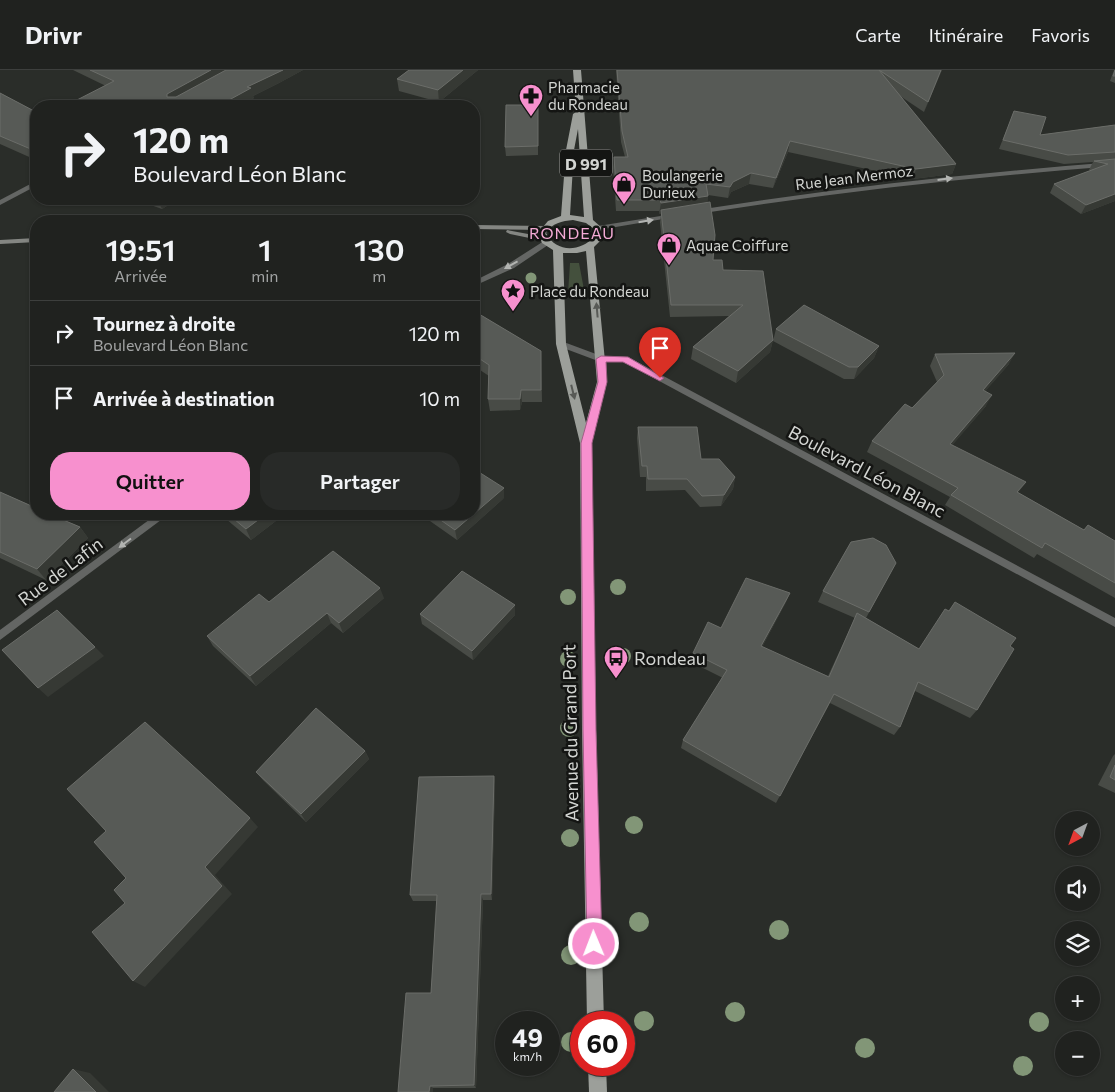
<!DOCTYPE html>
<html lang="fr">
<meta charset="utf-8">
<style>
body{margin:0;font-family:Commissioner,sans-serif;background:#282a28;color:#f1f3f6;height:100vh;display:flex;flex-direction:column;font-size:19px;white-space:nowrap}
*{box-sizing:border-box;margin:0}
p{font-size:16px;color:#a2a4a4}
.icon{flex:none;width:28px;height:28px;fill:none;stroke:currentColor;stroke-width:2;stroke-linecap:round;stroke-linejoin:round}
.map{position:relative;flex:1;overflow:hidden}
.panel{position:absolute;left:30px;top:145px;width:450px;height:305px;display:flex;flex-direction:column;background:#20221f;border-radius:20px;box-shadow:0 1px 4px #0004,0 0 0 1px #3d3f3d}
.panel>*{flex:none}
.guide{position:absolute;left:30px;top:30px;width:450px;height:105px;border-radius:20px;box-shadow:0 1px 4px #0004,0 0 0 1px #3d3f3d;background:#20221f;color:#f1f3f6;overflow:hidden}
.needle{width:32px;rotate:221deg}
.buttons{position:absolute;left:1055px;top:741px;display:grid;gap:10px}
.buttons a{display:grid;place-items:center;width:45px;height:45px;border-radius:50%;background:#20221f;box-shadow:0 1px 4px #0004,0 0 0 1px #3d3f3d;font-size:25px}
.speed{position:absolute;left:495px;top:941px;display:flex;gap:10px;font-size:25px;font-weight:700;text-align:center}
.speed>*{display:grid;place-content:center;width:65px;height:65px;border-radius:50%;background:#20221f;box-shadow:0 1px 4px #0004,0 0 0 1px #3d3f3d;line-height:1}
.speed small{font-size:12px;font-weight:400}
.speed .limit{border:8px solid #d22;background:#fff;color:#111}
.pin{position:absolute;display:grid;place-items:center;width:42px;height:42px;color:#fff;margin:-51px -21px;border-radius:50% 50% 50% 0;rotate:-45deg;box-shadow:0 0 5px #0007}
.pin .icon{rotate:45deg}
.me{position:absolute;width:55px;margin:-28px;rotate:359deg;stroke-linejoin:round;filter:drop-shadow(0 0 4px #0008)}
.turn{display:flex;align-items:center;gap:18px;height:105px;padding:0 20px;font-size:22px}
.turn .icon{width:65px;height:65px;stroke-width:2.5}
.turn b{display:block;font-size:35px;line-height:42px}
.eta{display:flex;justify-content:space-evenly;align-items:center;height:85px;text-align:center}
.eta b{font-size:30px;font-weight:600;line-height:35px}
.primary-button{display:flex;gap:10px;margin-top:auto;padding:10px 20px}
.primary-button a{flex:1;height:58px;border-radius:20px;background:#f790ce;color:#111;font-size:20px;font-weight:600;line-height:58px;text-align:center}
.primary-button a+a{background:#282a28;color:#f1f3f6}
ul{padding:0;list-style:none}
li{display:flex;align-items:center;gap:15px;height:65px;padding:0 20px;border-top:1px solid #3d3f3d}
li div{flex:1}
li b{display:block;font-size:19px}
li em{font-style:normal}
header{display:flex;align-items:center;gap:30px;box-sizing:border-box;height:70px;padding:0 25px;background:#20221f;border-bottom:1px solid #3d3f3d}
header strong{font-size:24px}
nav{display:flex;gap:28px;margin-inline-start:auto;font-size:18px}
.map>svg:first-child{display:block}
.green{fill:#44503d}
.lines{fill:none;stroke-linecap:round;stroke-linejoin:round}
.lane{fill:#646664;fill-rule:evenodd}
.street{fill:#646664;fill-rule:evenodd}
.secondary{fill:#848682;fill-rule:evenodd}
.primary{fill:#9c9f9a;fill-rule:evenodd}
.tree{fill:#829677}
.wall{fill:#484b46}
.shaded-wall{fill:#363934}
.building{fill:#575a56;stroke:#6b6d69}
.oneway{fill:#b2b4b1}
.oneway2{fill:#585a56}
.route{fill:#f790ce;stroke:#a15e86}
.labels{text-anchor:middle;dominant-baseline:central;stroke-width:5;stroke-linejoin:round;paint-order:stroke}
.far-poi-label{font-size:15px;fill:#d3d5d2;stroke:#141513;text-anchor:start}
.far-street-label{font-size:15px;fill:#d3d5d2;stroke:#141513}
.shield{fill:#141513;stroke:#9a9b99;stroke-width:1}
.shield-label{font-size:16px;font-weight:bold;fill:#d3d5d2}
.far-quarter-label{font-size:16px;letter-spacing:1px;fill:#f3aad4;stroke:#141513}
.street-label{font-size:18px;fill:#d3d5d2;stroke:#141513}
.poi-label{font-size:18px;fill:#d3d5d2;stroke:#141513;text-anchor:start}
</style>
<header>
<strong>Drivr</strong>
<nav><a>Carte</a><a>Itinéraire</a><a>Favoris</a></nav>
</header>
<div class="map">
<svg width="1115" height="1022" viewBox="0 0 1115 1022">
<rect width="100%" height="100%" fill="#2a2d29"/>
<path class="green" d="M570,193H579L585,225L568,224Z"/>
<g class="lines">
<g class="lane">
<path d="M36,111V116L0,135V130Z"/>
<path d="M561,271L604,287L605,289L604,291H598L558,276L557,274Z"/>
</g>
<g class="street">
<path d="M1115,92V96C975,107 835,122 697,144L694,142L697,140C836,118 975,103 1115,92Z"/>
<path d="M673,144L676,146L675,147L598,160L594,158L598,156Z"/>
<path d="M544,171L551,173L514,198L474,216V211L508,194Z"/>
<path d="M601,286L628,287L1115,548V557L624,292L598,291V287Z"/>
<path d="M157,444H169L0,570V560Z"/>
</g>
<g class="secondary">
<path d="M474,155L544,156L548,158L544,160L474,159Z"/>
<path d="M507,160L544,167L548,169L544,171L510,164L506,162Z"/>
<path d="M36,168V172L0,174V170Z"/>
</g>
<g class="primary">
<path d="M573,0H581L593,150L602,158L603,168L594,177L607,312L591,373L596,660L604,952H587L582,660L580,373L556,274L553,180L542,173L538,163L548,151L561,146L566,80L573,44L576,42ZM578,59L584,147L570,145L574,80ZM573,150L586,153L594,159V167C580,182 556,183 546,163C552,153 562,151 573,150ZM586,181L597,312L586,353L566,274L563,183H577Z"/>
<path d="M588,995H606L607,1022H589Z"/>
</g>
</g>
<g class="tree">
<circle cx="531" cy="208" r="5.5"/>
<circle cx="618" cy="517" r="8"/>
<circle cx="568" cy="527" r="8"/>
<circle cx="623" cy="586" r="8"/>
<circle cx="568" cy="589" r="8"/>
<circle cx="569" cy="658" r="9"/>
<circle cx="634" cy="755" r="9"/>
<circle cx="570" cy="768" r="9"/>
<circle cx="639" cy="852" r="10"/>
<circle cx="779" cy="860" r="10"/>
<circle cx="571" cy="885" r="10"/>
<circle cx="735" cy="942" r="10"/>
<circle cx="644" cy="951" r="10"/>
<circle cx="1039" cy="952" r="10"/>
<circle cx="571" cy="972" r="10"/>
<circle cx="865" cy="978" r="10"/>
<circle cx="1023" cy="996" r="10"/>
</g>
<g class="wall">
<path d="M73,0H303L279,13L253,26L254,28L239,36H77L75,31L106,16Z"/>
<path d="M409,0H478L439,32L399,21L397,9Z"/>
<path d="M616,0H942L924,42L900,26L956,94L952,104L913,109L788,82L773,118L749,114L731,122L728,128L708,125L707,133L713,190L723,200L773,270L770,282L736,313L691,289L693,277L729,246L670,247L660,152L661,144H659V141H616L613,98L614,87H625L621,72Z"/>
<path d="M1114,0H1115V13L1110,11Z"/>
<path d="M0,23L36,42V90L0,74Z"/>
<path d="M538,35V85L506,86L505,77Z"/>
<path d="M1014,41L1040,65L1115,55V131L1081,144L1050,123L1054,114L1092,100H1089L1093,92L1064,94L999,79Z"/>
<path d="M143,129H178L162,139L145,133Z"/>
<path d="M474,241L541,281L542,332H522L520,340L490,341L488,329L489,306L474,296Z"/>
<path d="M776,259L879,276L874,288L854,309H844L773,271Z"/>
<path d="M935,284L1009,294L985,321L986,336L952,375L1019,423L1084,460L1115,471V528L1037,484L1034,488L945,435L950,427L867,382L872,371L912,338L937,312L930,296Z"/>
<path d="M638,357L735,407L733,419L721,436L700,437L685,420L646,421V407H640L637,368Z"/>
<path d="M0,422L80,457L88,468L46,510L0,488Z"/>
<path d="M504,428L457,470L420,444H474Z"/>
<path d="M220,444H285L251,470Z"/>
<path d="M896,493L866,548L919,579L1010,576L977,640L970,648L915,621L900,657L894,665L830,633L776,733L681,678L683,670L723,608L691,592L693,583L721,558L790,523L786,532L762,577L828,606L855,548L818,532L823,521Z"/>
<path d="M384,528L343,563L331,553L256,616L213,576L207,566L269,532Z"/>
<path d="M420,544L515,545L473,590L422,554Z"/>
<path d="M365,681L369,689L306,752L263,710L256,702Z"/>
<path d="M1115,684V723L1098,715L1113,686Z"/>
<path d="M494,706L495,714L492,830H483L476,1018H433V1022H398L431,923L437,831H413L410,825Z"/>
</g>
<g class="shaded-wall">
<path d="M211,0H232L171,36L167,27V24Z"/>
<path d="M283,0H303L279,13L253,26L254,28L239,36H218L247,17Z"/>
<path d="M463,0H478L439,32L438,20Z"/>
<path d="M941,0H942L924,42L928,32Z"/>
<path d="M790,71L788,82L773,118L776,108Z"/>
<path d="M36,79V86L33,80Z"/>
<path d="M956,94L952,104L913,109L916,99Z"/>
<path d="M751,103L749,114L731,122L728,128L730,117L733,112Z"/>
<path d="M1115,124V131L1081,144L1086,135Z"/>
<path d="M708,126L707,137L661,140V144H659L661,133Z"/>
<path d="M157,129H178L162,139Z"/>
<path d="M773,270L770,282L736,313L738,301Z"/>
<path d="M879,276L874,288L854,309L858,297Z"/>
<path d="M1015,283L1009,294L977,331L983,320Z"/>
<path d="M521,320L522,332L520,340V329Z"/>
<path d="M992,325L986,336L944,385L950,374Z"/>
<path d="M735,407L733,419L721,436L724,425Z"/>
<path d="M1026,412L1019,422L1010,433L1017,422Z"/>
<path d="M504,418V428L457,470L455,460Z"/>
<path d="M266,444H285L251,470L246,459Z"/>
<path d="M80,457L88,468L46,510L37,499Z"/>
<path d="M380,518L384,528L343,563L339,553Z"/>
<path d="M790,523L786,532L758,585L761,576Z"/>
<path d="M515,535V545L473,590L472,581Z"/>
<path d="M327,543L331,553L256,616L250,606Z"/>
<path d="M95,577L104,586L48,627L38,618Z"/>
<path d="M365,681L369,689L306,752L301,744Z"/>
<path d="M494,706L495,714L492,830L491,824Z"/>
<path d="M250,748L258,757L215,805L232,824L145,917L133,911L205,797Z"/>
<path d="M481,824L483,830L476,1018L474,1015Z"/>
<path d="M73,999L90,1003L109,1022H96Z"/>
<path d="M430,1016L433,1018V1022H429Z"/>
</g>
<g class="building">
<path d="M90,0H211L167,24V27H176L226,0H283L247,17L251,18L218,36H90L75,31L114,11Z"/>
<path d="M409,0H463L438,20L397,9Z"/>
<path d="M617,0H879L956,94L916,99L790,71L776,108L751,103L733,112L730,117L706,114L708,126L661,133L660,130H617L614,87H628L622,61Z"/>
<path d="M879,0H941L928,32Z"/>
<path d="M1115,0V6H1113Z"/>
<path d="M0,23L36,42V79L33,80L0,66Z"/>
<path d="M506,35H538V76L505,77Z"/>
<path d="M1014,41L1046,47L1040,65L1115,55V82L1068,85L1003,70Z"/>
<path d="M1115,89V124L1086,135L1054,114L1108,94L1094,91Z"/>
<path d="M710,132L715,165L713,190H722L723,200L763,201L773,270L738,301L693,277L743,235H671L661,140Z"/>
<path d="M804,235L879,276L858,297H849L776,259Z"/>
<path d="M474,241L541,281V320H521L520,329H488L489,295L474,285Z"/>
<path d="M1015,283L983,320L992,325L950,374L1026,412L1017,422L1084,460L1088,455L1115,471V513L1045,473L1042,478L951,425L958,418L872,371L905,334L912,338L944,305L935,284Z"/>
<path d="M638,357H697L701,389H719L735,407L724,425L702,426L687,409H648L647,396H642Z"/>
<path d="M474,399L504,418L455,460L432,444H474Z"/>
<path d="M0,422L36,438V444H49L80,457L37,499L0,482Z"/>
<path d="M228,444H266L246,459Z"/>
<path d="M873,468L886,475L896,493L869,542L823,521L851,472Z"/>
<path d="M333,481L380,518L339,553L327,543L250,606L207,566L259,524L269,532Z"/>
<path d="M462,501L515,535L472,581L420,544Z"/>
<path d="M746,508L790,523L761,576L829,607L857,543L919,579L945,539L949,541L955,532L1016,568L1010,576L1014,579L977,640L918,612L900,657L834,624L780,726L683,670L727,600L693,583L708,552L721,558Z"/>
<path d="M57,540L95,577L38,618L2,580Z"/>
<path d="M316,638L365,681L301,744L256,702Z"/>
<path d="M145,652L250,748L205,797L222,816L133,911L92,862L125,833L114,820L126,808L94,772L106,761L67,719Z"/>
<path d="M1115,695V710L1110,707Z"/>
<path d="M494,706L491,824H481L474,1015L430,1016L429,1022H398L406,923H431L437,825H410L419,707Z"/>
<path d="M73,999L96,1022H54Z"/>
</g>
<defs><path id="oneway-solid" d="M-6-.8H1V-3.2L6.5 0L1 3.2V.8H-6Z" transform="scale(1.25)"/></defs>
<g class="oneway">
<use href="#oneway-solid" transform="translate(945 109) rotate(-7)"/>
<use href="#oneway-solid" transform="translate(646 151) rotate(-9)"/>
<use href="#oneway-solid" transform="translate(511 195) rotate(151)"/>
<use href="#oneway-solid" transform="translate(125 473) rotate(143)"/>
</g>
<g class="oneway2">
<use href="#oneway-solid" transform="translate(597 240) rotate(-95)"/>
<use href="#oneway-solid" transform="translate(573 322) rotate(76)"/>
</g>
<path class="route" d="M601,286L628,287L664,308L660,311L623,292H606L607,312L592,373L596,660L602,874L600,880L594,882L589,880L587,874L583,660L581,373L598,312L596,289Z"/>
<defs>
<symbol id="pharmacy-pin" viewBox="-11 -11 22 30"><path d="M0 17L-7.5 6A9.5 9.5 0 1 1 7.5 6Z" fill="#f790ce" stroke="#141513"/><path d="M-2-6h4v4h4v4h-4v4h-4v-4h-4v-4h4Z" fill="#111"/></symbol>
<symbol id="shop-pin" viewBox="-11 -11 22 30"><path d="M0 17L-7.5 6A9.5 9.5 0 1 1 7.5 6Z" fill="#f790ce" stroke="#141513"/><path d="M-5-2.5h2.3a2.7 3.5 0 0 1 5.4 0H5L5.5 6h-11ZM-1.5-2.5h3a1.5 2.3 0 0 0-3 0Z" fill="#111"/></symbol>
<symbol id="sight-pin" viewBox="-11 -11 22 30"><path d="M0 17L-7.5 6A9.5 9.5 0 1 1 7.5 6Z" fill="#f790ce" stroke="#141513"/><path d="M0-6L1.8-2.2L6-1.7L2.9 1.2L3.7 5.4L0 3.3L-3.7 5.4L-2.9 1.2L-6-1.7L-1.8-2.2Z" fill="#111"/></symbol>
<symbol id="bus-pin" viewBox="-11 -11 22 30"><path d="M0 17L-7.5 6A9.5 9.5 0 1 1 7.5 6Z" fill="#f790ce" stroke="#141513"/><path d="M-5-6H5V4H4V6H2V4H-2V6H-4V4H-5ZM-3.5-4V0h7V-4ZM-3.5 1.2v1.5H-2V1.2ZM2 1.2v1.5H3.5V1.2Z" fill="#111"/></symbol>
</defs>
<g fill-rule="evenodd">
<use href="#pharmacy-pin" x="517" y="12" width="28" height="38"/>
<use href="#shop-pin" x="610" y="100" width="28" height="38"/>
<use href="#shop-pin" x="655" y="161" width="28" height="38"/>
<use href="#sight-pin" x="499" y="207" width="28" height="38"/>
<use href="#bus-pin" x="602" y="574" width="28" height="38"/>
</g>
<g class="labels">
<g class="far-poi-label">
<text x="548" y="17">Pharmacie<tspan x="548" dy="17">du Rondeau</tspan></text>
<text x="642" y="105">Boulangerie<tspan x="642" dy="17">Durieux</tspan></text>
<text x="686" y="175">Aquae Coiffure</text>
<text x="530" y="221">Place du Rondeau</text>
</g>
<g class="far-street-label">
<text transform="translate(854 107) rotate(-7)">Rue Jean Mermoz</text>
</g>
<rect class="shield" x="560" y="79.5" width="52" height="27" rx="4"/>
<g class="shield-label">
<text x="586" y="93">D 991</text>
</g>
<g class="far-quarter-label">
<text x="572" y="162">RONDEAU</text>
</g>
<g class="street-label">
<text transform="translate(867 401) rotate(28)">Boulevard Léon Blanc</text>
<text transform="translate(60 501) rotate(-37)">Rue de Lafin</text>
<text transform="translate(570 663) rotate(-91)">Avenue du Grand Port</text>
</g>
<g class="poi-label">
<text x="634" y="588">Rondeau</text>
</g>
</g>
</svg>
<div class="buttons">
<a><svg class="needle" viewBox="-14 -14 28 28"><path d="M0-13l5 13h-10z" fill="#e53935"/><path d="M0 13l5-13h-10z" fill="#a2a4a4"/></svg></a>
<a><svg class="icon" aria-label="sound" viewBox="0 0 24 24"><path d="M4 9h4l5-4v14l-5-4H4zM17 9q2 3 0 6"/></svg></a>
<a><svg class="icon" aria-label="layers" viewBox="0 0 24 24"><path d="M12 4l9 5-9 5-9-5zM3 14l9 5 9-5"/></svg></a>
<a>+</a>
<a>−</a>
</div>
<div class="speed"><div>49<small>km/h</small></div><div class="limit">60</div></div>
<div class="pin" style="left:660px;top:308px;background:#d93025"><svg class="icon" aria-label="arrive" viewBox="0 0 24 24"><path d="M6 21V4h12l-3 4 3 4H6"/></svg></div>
<svg class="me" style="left:594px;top:874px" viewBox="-20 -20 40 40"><circle r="17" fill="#f790ce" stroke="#fff" stroke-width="3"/><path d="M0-11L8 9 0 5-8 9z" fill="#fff"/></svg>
<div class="guide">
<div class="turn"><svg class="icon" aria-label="right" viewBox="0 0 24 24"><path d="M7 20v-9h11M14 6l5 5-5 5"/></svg><div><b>120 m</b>Boulevard Léon Blanc</div></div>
</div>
<section class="panel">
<div class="eta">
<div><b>19:51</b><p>Arrivée</p></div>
<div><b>1</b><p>min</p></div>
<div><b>130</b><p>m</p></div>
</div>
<ul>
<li><svg class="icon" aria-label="right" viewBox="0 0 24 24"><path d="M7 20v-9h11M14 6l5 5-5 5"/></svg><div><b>Tournez à droite</b><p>Boulevard Léon Blanc</p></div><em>120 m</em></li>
<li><svg class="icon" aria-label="arrive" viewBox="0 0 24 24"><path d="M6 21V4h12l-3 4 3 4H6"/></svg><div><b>Arrivée à destination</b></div><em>10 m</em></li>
</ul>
<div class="primary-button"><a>Quitter</a><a>Partager</a></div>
</section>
</div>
